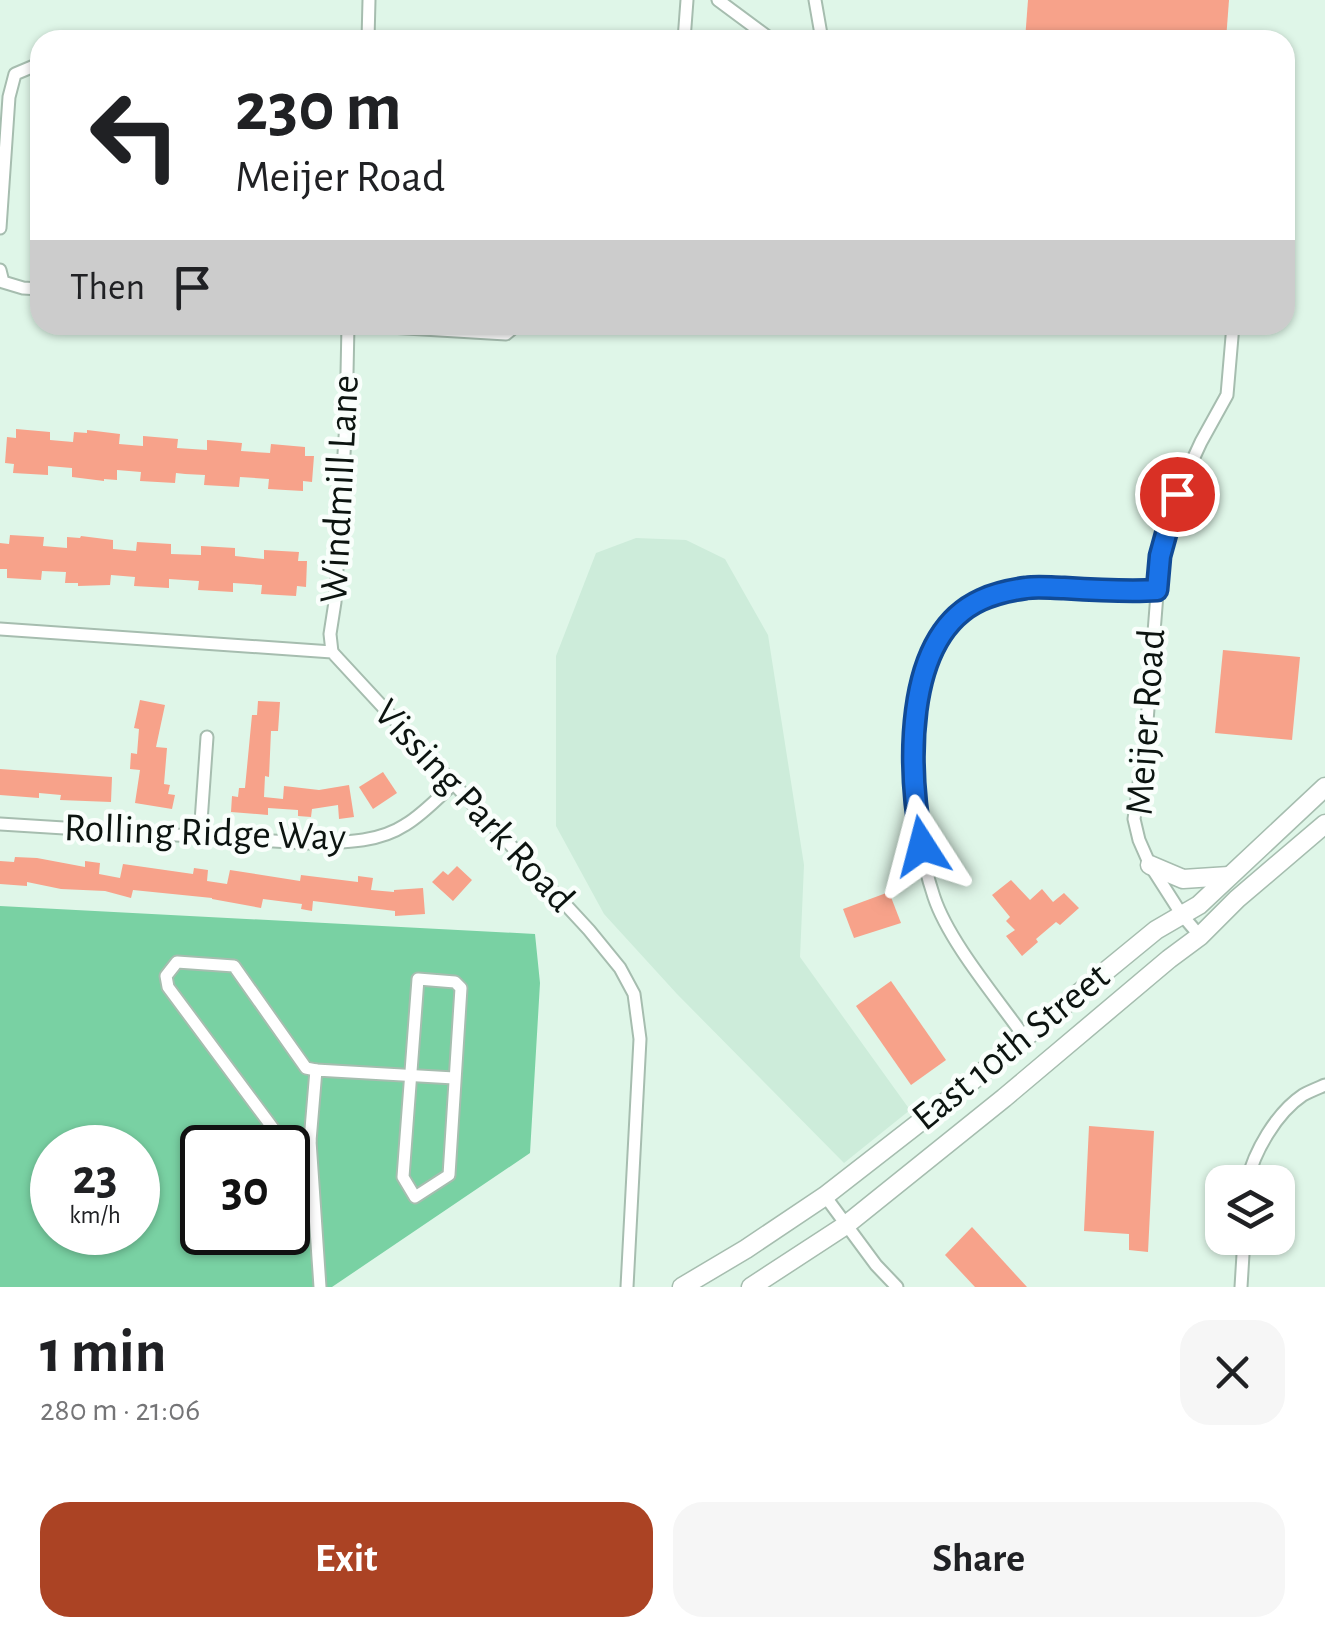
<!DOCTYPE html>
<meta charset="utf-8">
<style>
body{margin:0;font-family:"Alegreya Sans",sans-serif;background:#f6f6f6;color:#202124;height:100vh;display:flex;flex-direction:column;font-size:38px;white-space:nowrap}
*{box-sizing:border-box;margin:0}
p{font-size:32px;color:#757577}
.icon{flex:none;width:55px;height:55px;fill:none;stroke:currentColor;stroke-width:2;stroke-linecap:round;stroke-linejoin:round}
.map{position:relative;height:1287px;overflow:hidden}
.panel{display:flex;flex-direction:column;background:#fff;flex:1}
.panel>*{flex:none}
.hud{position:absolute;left:30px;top:30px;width:1265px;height:305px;border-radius:30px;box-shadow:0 2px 8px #0004;background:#fff;color:#202124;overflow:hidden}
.tools{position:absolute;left:1205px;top:1165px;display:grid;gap:20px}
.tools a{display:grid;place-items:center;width:90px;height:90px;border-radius:20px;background:#fff;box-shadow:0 2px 8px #0004;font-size:50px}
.speed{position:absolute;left:30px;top:1125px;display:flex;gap:20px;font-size:50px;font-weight:700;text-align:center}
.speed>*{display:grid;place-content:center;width:130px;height:130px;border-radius:50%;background:#fff;box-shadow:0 2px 8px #0004;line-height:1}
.speed small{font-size:25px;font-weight:400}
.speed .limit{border:5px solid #111;border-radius:15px;background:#fff;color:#111}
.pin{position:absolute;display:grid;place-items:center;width:85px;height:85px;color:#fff;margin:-42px;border:5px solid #fff;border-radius:50%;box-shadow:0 2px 10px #0007}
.me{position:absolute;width:110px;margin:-55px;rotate:351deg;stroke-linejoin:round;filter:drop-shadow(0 0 8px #0008)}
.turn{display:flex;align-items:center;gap:35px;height:210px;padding:0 40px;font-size:45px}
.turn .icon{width:130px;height:130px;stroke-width:2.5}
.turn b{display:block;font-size:70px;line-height:85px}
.then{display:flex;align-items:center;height:95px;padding:0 40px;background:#0003;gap:20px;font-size:38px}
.round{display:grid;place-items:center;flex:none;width:105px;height:105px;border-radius:30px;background:#f6f6f6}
.summary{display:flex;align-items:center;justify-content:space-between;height:170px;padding:0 40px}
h1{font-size:60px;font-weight:700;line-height:75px}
.cta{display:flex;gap:20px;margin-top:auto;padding:20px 40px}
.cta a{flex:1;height:115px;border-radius:30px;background:#ab4324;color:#fff;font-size:40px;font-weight:700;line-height:115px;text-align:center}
.cta a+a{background:#f6f6f6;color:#202124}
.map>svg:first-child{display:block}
.built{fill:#cdecda}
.forest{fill:#79d1a3;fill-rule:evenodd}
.building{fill:#f7a28a}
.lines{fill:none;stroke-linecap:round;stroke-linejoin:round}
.street-casing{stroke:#a6bdaf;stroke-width:15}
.primary-casing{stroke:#a6bdaf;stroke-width:21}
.street{stroke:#fff;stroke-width:11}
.primary{stroke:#fff;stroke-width:18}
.route-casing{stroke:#114b97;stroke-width:25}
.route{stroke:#1a73e8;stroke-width:18}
.labels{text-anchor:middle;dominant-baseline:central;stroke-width:9;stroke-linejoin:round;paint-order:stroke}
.street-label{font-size:40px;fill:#0c1410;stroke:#f9fefb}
</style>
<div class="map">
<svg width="1325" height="1287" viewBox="0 0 1325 1287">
<rect width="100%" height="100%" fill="#dff6e8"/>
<path class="built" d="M636,538L686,540L725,559L768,635L804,865L800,957L910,1110L844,1163L677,994L604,914L556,826V656L596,553Z"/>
<path class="forest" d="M0,906L535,934L540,983L530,1153L332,1287H0ZM52,1148H138V1232H52ZM202,1148H288V1232H202Z"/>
<g class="building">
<path d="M1028,0H1229L1226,40H1025Z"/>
<path d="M16,429L50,432V440L73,442L74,432L87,433V430L120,434L119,444L143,446V436L178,439L177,448L207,450V440L242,443L241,451L270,453L271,444L305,447V456H314L312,482L303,481V491L268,489L269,479L240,477L239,487L204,485L205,475L185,474L176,473L175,483L140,481L141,472L117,470V480L104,479V481L72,477V468L48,466V475L13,473L14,464L5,463L7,437L16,438Z"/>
<path d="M10,535L44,537L43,546L67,548V537L80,538L81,536L113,540V549L136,551L137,542L171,544V554L201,555V546L235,548V556L264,559V550L299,552L298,561H307L306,587L297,586L296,596L261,594L262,585L233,583V592L198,590L199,581L169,579V588L134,586L135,577L111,575L110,585L78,586V583H65L66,572L42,571L41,580L7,578V569H0V543L9,544Z"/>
<path d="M1223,650L1300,657L1292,740L1215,733Z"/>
<path d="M140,700L165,705L156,747L167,748L164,784L170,785L168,794L175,795L172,809L135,803L140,770L130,769L131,753L137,754L139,729L134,728Z"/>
<path d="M258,701L280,702L278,731H271L269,777L265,776L264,797L283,799L284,786L319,790L349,785L354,817L339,819L338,805L312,809L311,817L298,816V810L268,808V815L231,812L232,796L238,797L239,788H245L252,715H257Z"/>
<path d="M0,769L112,777L111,802L60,800L61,795L39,793V798L0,795Z"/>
<path d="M383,772L397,793L373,809L359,787Z"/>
<path d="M15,857L37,858L85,867V861L100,863L99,874L120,878L123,864L193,874L194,868L208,870L207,881L227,884L230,870L300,881L301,875L358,882V876L373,878L371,890L394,892V890L423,888L425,914L395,916V911L313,901L312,911L301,909L302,904L263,899L261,908L212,899V898L133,890L131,898L105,891L61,889L27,882V886L0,884V861L14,862Z"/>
<path d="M457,866L472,880L453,901L432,882L443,871L448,875Z"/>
<path d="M1011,880L1030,900L1042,889L1053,902L1064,893L1079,908L1060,925L1056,922L1036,939L1038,942L1022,956L1006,936L1015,930L1006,921L1010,917L992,895Z"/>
<path d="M889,892L901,923L854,938L843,909Z"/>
<path d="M891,981L946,1060L911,1085L856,1006Z"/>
<path d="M1089,1126L1154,1131L1148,1252L1129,1250V1234L1084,1231Z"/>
<path d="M972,1227L1027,1287H975L945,1255Z"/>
</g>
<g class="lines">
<defs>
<g id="street">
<path d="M718,0L772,40"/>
<path d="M815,0L822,40"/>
<path d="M368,40L369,0"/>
<path d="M684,40L687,0"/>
<path d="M0,228L9,97L15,74L34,66H40"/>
<path d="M0,270L3,282L23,288L40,289"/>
<path d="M356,325L506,334L517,325"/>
<path d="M0,629L332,652L589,930L620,968L634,994L640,1039L627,1287"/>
<path d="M332,652L330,634L335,602L346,421L348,325"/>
<path d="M0,824L305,843C339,842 376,844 405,825C422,815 438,798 453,784"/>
<path d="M200,836L207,737"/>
<path d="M1200,936L1182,915L1150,865L1139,840L1134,819L1146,734L1160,556L1177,494L1201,442L1227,395L1233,325"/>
<path d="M418,979L455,982L461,988L449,1175L415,1197L403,1177Z"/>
<path d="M1025,1038C997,998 949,942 934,897C915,840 910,778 916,718C917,705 917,692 921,680C930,649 949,618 977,602C1024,574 1104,594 1157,590"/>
<path d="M310,1141L283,1138L275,1131L168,987L166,976L177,962L234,966L306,1068L316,1070"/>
<path d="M1247,1182C1254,1152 1276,1113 1303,1095C1310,1091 1318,1088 1325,1085"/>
<path d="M825,1196L876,1265L897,1287"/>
<path d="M320,1287L310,1141L316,1070L454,1078"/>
<path d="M1241,1287L1244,1238"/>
</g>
<g id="primary">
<path d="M1150,865L1183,879L1229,876"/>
<path d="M682,1287L746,1249L825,1196L956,1094L1156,930L1199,905L1325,787"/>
<path d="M751,1287L846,1225L1004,1098L1169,959L1200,936L1237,899L1325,824"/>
</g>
</defs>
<use href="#street" class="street-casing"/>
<use href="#primary" class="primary-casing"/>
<use href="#street" class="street"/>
<use href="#primary" class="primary"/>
</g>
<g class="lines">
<defs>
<path id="route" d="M922,846C909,775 900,637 981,600C994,594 1011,590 1026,588C1038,586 1051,588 1064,588C1095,590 1126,592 1157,590L1160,556L1177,494"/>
</defs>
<use href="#route" class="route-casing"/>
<use href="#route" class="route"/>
</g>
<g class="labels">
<g class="street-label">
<text transform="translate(340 489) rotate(-87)">Windmill Lane</text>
<text transform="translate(1146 722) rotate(-86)">Meijer Road</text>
<text transform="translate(474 806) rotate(47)">Vissing Park Road</text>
<text transform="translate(205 833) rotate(2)">Rolling Ridge Way</text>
<text transform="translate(1011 1047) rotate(-39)">East 10th Street</text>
</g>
</g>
</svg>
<div class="tools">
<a><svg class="icon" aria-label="layers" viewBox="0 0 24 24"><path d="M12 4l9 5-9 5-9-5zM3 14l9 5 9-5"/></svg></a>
</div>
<div class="speed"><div>23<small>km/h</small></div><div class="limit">30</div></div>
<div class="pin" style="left:1177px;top:494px;background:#d93025"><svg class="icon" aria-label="arrive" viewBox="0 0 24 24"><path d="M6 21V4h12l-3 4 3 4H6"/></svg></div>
<svg class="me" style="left:922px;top:846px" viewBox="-20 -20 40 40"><path d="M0-17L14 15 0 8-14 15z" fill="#1a73e8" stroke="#fff" stroke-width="4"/></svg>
<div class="hud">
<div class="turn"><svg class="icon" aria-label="left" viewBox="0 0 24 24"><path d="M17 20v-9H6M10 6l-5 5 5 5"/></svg><div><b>230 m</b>Meijer Road</div></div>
<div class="then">Then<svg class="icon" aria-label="arrive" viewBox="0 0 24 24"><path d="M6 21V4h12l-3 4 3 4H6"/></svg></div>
</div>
</div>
<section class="panel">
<div class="summary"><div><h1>1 min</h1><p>280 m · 21:06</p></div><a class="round"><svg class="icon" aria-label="close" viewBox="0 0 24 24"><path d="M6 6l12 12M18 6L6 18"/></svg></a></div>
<div class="cta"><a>Exit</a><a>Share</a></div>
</section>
